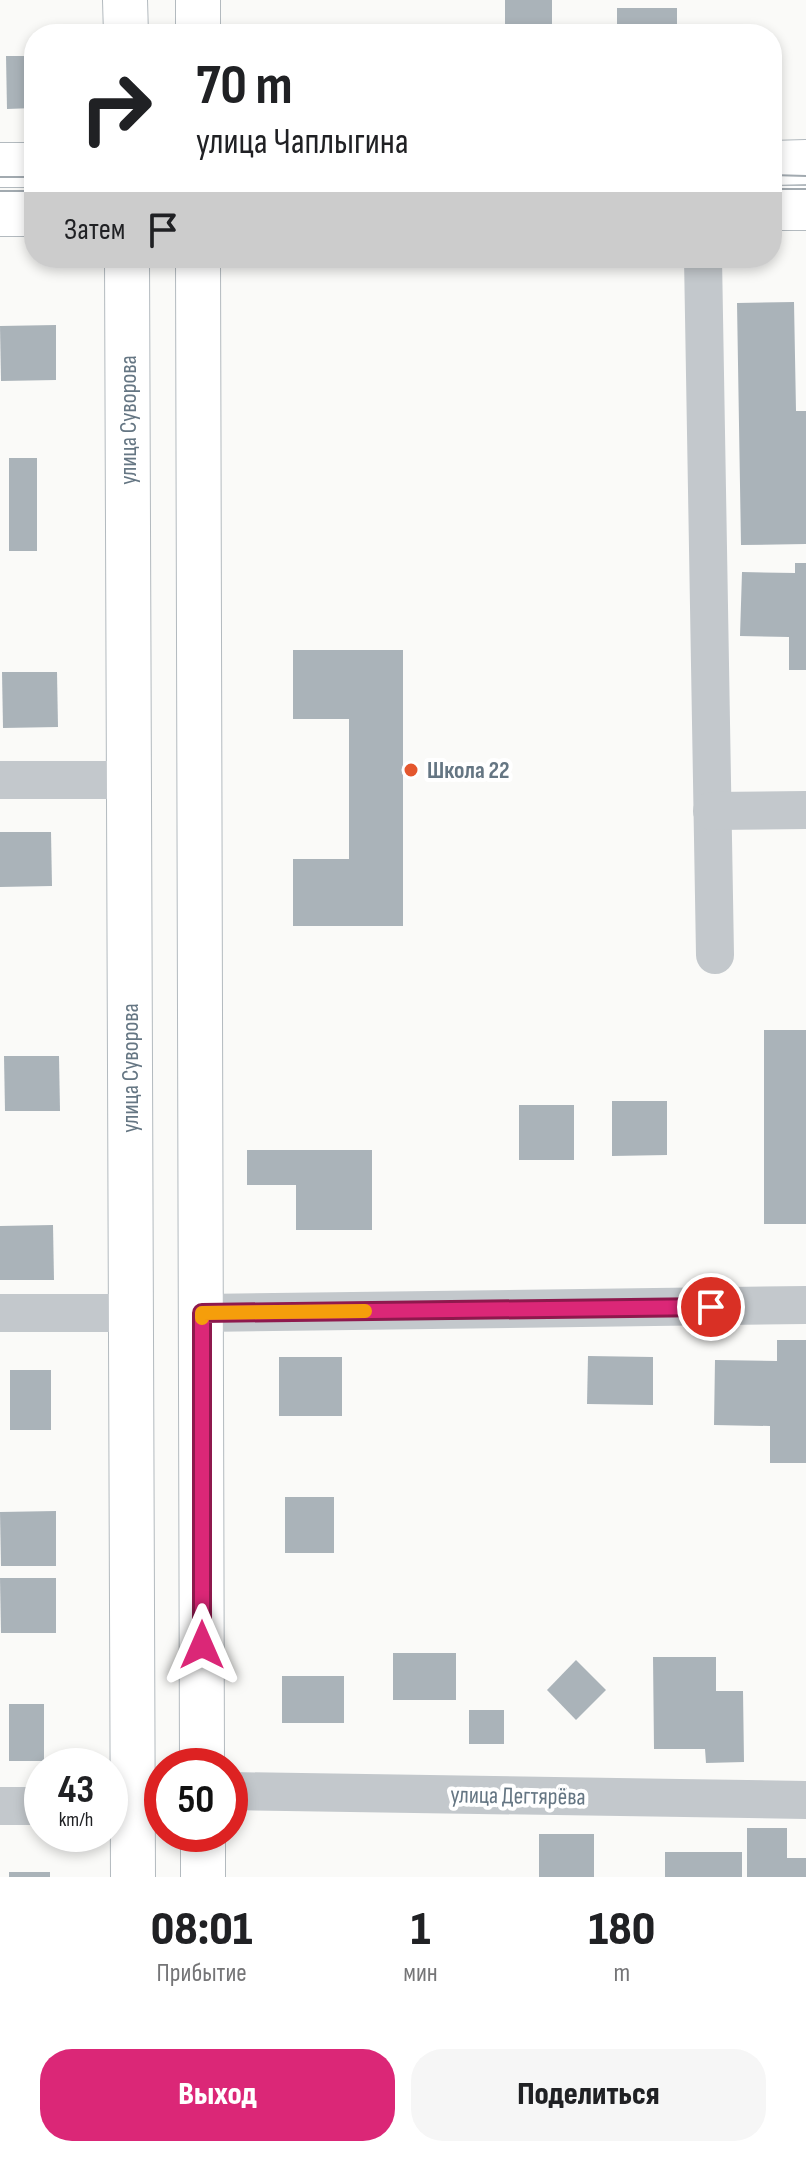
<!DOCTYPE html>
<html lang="ru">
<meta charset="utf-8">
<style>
body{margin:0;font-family:"Sofia Sans Condensed",sans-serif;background:#f6f6f6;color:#202124;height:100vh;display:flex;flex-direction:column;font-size:30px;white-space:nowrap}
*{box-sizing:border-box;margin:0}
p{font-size:26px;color:#757577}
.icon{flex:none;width:44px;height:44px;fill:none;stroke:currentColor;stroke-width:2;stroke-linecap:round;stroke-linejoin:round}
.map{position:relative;height:1877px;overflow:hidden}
.details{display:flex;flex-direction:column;background:#fff;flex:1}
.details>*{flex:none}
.top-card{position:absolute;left:24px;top:24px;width:758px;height:244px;border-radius:32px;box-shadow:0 4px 12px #0003;background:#fff;color:#202124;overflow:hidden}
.speed{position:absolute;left:24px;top:1748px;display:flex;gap:16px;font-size:40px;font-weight:700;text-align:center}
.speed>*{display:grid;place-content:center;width:104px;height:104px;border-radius:50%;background:#fff;box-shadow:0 4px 12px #0003;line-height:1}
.speed small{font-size:20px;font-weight:400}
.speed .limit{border:12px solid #d22;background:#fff;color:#111}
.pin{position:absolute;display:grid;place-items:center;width:68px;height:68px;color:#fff;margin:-34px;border:4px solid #fff;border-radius:50%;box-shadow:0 2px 8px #0007}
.me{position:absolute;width:88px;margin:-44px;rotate:0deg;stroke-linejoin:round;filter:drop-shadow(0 0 6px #0008)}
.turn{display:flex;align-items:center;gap:28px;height:168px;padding:0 40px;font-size:36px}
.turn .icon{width:104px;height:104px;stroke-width:2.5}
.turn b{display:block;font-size:56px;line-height:68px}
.then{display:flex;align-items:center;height:76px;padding:0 40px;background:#0003;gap:16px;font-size:30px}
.eta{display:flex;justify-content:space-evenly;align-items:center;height:136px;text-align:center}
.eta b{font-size:48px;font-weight:800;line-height:56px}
.primary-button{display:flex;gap:16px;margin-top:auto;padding:16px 40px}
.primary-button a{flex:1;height:92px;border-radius:32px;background:#db2777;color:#fff;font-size:32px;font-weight:800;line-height:92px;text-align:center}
.primary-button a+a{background:#f6f6f6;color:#202124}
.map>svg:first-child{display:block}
.building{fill:#aab3b9}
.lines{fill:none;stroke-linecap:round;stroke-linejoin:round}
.secondary-casing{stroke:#b3babf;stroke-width:46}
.street{stroke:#c3c8cc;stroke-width:38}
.secondary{stroke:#fff;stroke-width:44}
.tram{stroke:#a2aab0;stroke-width:2}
.route-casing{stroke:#8e194d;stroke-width:20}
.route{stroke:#db2777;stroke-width:14}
.slow{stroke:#f59e0b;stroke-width:14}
.poi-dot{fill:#e4572e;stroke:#fff;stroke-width:3}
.labels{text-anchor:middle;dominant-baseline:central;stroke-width:8;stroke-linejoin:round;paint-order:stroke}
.street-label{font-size:24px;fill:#657683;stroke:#fff}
.poi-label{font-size:24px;font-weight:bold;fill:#657683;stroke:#fff;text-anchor:start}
</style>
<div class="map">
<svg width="806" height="1877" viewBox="0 0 806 1877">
<rect width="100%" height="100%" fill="#fafaf8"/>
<g class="building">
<rect x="505" y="0" width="47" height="34"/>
<rect x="617" y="8" width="60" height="26"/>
<path d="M6,56H34V108L7,109Z"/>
<path d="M794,302L796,411H806V544L741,545L737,303Z"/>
<path d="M56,325V380L1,381L0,326Z"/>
<rect x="9" y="458" width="28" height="93"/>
<path d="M795,563H806V670H789V637L740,636L742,572L795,573Z"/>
<path d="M293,650H403V926H293V859H349V719H293Z"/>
<path d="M2,672H57L58,727L3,728Z"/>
<path d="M0,832H51L52,886L0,887Z"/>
<rect x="764" y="1030" width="42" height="194"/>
<path d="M4,1056H59L60,1111H5Z"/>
<path d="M612,1101H667V1155L612,1156Z"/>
<rect x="519" y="1105" width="55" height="55"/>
<path d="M247,1150H372V1230H296V1185H247Z"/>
<path d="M53,1225L54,1280H0V1226Z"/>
<path d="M777,1340H806V1463H770V1426L714,1425L715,1360L777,1361Z"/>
<path d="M588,1356L653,1357V1405L587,1404Z"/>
<rect x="279" y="1357" width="63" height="59"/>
<rect x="10" y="1370" width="41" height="60"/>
<rect x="285" y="1497" width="49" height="56"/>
<path d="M56,1511V1566H1L0,1512Z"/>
<path d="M0,1578H56V1633H1Z"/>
<rect x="393" y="1653" width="63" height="47"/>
<path d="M653,1657H716V1691H743L744,1762L706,1763L705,1749H654Z"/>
<path d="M576,1660L606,1690L576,1720L547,1690Z"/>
<rect x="282" y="1676" width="62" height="47"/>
<rect x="9" y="1704" width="35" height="57"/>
<rect x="469" y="1710" width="35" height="34"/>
<path d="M747,1828H787V1858H806V1877H747Z"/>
<rect x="539" y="1834" width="55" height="43"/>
<rect x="665" y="1852" width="77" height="25"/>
<rect x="9" y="1872" width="41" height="5"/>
</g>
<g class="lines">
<defs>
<g id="secondary">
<path d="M125,0L126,34"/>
<path d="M198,0V34"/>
<path d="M772,163L806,162"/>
<path d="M0,165H34"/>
<path d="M772,208H806"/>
<path d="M0,214H34"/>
<path d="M127,258L133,1877"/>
<path d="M198,258L202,1766"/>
<path d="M203,1834V1877"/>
</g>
</defs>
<use href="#secondary" class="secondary-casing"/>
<g class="street">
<path d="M703,258L715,955"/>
<path d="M0,780H128"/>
<path d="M712,811L806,810"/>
<path d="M0,1313H132"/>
<path d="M202,1313L806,1305"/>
<path d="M230,1791L806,1800"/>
<path d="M0,1806H42"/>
</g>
<use href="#secondary" class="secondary"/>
<g class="tram">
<path d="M772,175L806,176"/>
<path d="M0,177H34"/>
<path d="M772,189H806"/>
<path d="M0,191H34"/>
</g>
</g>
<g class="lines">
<defs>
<path id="route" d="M202,1645V1313L711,1307"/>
</defs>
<use href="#route" class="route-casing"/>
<use href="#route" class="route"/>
<path class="slow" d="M202,1318V1313L365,1311"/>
</g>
<circle class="poi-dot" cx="411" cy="770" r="8"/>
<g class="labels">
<g class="street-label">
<text transform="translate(128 420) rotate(-90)">улица Суворова</text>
<text transform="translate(130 1068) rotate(-90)">улица Суворова</text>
<text transform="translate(518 1796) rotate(1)">улица Дегтярёва</text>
</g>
<g class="poi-label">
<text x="427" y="770">Школа 22</text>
</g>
</g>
</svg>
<div class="speed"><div>43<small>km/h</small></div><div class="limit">50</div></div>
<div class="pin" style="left:711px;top:1307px;background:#d93025"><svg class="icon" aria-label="arrive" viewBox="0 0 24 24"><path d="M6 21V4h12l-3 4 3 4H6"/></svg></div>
<svg class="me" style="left:202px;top:1645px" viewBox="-20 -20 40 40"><path d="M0-17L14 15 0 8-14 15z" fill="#db2777" stroke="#fff" stroke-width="4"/></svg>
<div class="top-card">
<div class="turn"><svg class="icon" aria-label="right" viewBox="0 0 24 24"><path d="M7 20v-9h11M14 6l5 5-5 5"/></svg><div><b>70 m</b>улица Чаплыгина</div></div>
<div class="then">Затем<svg class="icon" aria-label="arrive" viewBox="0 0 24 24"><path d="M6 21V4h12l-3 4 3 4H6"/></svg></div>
</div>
</div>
<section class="details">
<div class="eta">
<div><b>08:01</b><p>Прибытие</p></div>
<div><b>1</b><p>мин</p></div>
<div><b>180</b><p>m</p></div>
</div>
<div class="primary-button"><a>Выход</a><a>Поделиться</a></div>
</section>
